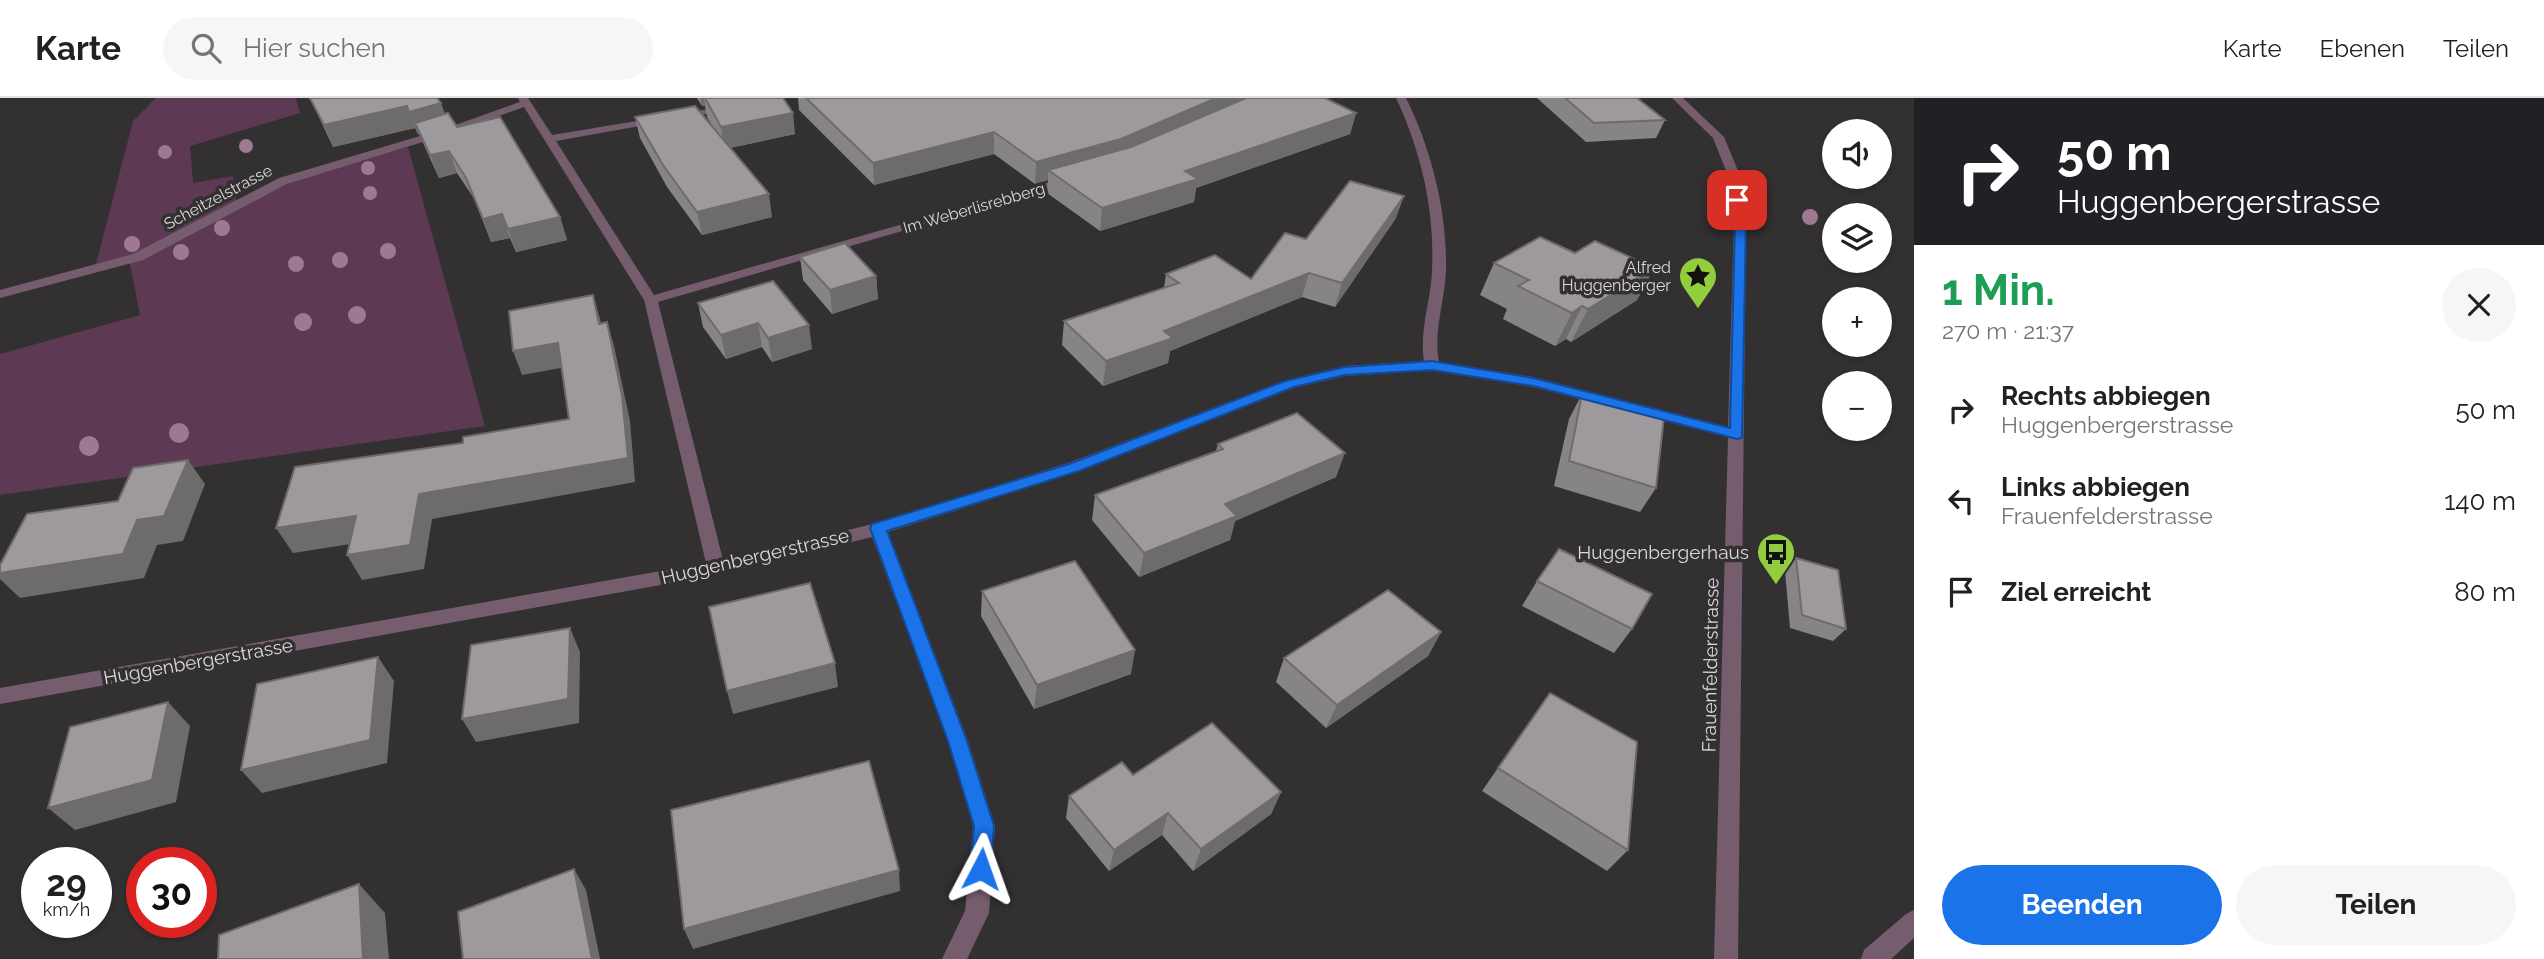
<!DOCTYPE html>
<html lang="de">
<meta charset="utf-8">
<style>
body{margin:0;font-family:Raleway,sans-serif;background:#f6f6f6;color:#202124;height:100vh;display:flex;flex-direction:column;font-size:26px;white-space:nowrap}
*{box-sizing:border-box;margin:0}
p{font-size:23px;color:#757577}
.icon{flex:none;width:38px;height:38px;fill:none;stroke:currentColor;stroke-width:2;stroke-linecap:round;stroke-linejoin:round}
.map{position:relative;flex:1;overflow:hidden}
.side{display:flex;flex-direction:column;background:#fff;width:630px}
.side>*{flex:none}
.banner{background:#202124;color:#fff;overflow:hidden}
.controls{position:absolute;left:1822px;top:21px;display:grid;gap:14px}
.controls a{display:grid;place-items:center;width:70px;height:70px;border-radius:50%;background:#fff;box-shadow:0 2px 5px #0004;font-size:35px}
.speed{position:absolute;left:21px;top:749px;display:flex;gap:14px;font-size:35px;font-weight:700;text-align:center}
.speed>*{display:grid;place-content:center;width:91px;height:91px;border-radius:50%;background:#fff;box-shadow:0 2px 5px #0004;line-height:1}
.speed small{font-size:18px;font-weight:400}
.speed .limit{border:10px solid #d22;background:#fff;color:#111}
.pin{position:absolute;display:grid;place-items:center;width:60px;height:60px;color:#fff;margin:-30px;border-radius:14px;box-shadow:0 4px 10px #0006}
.me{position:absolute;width:77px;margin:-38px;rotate:4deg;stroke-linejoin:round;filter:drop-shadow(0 0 5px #0008)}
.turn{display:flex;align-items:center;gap:24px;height:147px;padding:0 28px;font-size:32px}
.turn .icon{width:91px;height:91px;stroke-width:2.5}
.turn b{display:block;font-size:49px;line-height:60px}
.round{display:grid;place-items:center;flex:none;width:74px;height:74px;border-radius:37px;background:#f6f6f6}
.headline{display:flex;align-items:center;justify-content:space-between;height:119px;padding:0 28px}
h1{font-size:42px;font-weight:700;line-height:52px;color:#1e9e55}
.button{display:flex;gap:14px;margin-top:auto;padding:14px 28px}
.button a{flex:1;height:80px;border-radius:42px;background:#1a73e8;color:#fff;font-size:28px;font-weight:700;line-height:80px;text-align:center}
.button a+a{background:#f6f6f6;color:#202124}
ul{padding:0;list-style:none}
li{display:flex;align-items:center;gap:21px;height:91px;padding:0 28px}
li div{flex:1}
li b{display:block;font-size:26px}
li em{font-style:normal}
header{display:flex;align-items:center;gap:42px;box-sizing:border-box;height:98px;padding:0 35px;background:#fff;border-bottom:2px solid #e0e0e0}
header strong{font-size:33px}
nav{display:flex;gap:38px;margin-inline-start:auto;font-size:24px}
.search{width:490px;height:63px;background:#f6f6f6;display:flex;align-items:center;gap:18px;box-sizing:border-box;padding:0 24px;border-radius:38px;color:#757577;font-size:26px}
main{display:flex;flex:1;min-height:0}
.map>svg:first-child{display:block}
.green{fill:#5e3953}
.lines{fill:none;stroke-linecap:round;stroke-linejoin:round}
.minor{fill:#765d6d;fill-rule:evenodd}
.tree{fill:#9e7992}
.wall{fill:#878486}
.shaded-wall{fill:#6e6b6d}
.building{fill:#9d999c;stroke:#6e6b6d;stroke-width:2}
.route{fill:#1a73e8;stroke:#114b97;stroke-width:2}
.labels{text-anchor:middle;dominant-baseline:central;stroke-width:7;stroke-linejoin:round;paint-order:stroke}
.far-street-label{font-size:16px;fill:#dbd9db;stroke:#333032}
.far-poi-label{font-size:16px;fill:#dbd9db;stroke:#333032;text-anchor:end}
.poi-label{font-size:19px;fill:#dbd9db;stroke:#333032;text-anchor:end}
.street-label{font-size:19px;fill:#dbd9db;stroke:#333032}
</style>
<header>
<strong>Karte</strong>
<div class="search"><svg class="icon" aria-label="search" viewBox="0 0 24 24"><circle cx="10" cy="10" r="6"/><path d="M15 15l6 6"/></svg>Hier suchen</div>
<nav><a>Karte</a><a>Ebenen</a><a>Teilen</a></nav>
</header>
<main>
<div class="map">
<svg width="1914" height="861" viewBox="0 0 1914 861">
<rect width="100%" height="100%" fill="#333032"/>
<path class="green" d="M156,0H296L300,15L190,48L193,85L233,78L237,109L304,79L408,49L485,328L0,397V256L140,217L130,166H96L133,23Z"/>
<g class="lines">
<g class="minor">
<path d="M518,0H528L552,37L733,7L734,9L729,12L556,43L654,197L1064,80L1074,83L658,204L723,462L877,425L1068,365L1284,283L1345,268L1424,263C1419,232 1431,203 1432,172C1435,113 1421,53 1396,0H1406C1432,53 1447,113 1446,172C1445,203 1433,233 1439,264L1533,279L1728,329L1734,124L1729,80L1713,40L1672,0H1683L1724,39L1741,80L1746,124L1738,861H1714L1728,339L1533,289L1432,272L1345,278L1294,290L1080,373L888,434L968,643L995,728L989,815L967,861H942L965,813L973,728L948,643L872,439L716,477L0,606V590L706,465L644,202L524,9L455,34L287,86L143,162L0,200V192L133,156L279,80L447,30L520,4Z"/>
<path d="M1914,812V840L1891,861H1861L1864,852L1906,816Z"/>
</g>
</g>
<g class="tree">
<circle cx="246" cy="48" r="7"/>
<circle cx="165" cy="54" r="7"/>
<circle cx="368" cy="70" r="7"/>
<circle cx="370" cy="95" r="7"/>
<circle cx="1810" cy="119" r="8"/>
<circle cx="222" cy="130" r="8"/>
<circle cx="132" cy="146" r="8"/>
<circle cx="388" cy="153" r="8"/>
<circle cx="181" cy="154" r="8"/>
<circle cx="340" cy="162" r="8"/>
<circle cx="296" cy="166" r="8"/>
<circle cx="357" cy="217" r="9"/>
<circle cx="303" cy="224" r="9"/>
<circle cx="179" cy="335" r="10"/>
<circle cx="89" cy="348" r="10"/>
</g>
<g class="wall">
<path d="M310,0L445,16L457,29L560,119L567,142L516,154L510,140L491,144L475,102L457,75L439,80L419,36H418L415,30L333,49Z"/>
<path d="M697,0H783L795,36L730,50L772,119L702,137L667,89L640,40L635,19L713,29L707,19L705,8H702Z"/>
<path d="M798,0H1325L1356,15L1350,36L1196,90L1194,104L1100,133L1047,95L1048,82L1035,86L994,56L874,87L799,12Z"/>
<path d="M1537,0H1637L1665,22L1656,40L1586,44Z"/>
<path d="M1396,120L1335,209L1302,199L1170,253L1168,265L1103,288L1062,247L1064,223L1164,190L1166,176L1251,181L1306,141Z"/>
<path d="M1575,155L1654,170L1637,202L1571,244L1566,241L1555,248L1503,221L1507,211L1480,197L1494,165Z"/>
<path d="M800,159L876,178L878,201L832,216L803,182Z"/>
<path d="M773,183L812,251L772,264L762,249L726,261L703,229L698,205Z"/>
<path d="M1582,296L1656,390L1640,414L1554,388L1569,321Z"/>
<path d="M1218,346L1336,379L1235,423L1230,442L1139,479L1092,422L1095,397L1216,353Z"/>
<path d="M1796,460L1846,531L1833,543L1790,530L1785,473Z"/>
<path d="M1537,483L1632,531L1614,555L1522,508Z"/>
<path d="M982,493L1131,576L1034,611L981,518Z"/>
<path d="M1441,534L1428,558L1326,630L1276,584L1284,560Z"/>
<path d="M1550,595L1628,752L1607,773L1482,693Z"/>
<path d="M1133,677L1281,694L1271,716L1193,773L1162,737L1109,773L1066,720L1069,698Z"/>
</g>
<g class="shaded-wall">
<path d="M700,0H704L705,8H702Z"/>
<path d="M1216,0H1270L1118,63L1048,72V82L1035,86L1036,64Z"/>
<path d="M441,5L449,27L415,25L419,36H418L409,14Z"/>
<path d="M407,8L415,30L333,49L324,27Z"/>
<path d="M793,15L795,36L724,51L721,29Z"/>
<path d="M1356,15L1350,36L1196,90L1194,104L1100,133L1102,110L1185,73Z"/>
<path d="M994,34V56L874,87L873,65Z"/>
<path d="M449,53L457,75L439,80L430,57Z"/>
<path d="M769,96L772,119L702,137L697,114Z"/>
<path d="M1404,98L1396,120L1335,209L1342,185Z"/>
<path d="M502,116L510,140L491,144L483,121Z"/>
<path d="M560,119L567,142L516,154L508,131Z"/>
<path d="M1654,170L1637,202L1571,244L1588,211Z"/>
<path d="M1309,175L1302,199L1170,253L1168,265L1103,288L1106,263L1164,233Z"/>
<path d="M876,178L878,201L832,216L830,192Z"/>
<path d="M593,197L600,221L606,250L599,226Z"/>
<path d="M1582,208L1566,241L1555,248L1572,215Z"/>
<path d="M607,224L614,248L630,323L635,384L432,421L424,471L362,482L347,457L419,396L628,360Z"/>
<path d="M758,225L762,249L726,261L721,237Z"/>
<path d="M809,227L812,251L772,264L768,240Z"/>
<path d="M558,245L566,269L522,277L513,253Z"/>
<path d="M1345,355L1336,379L1235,423L1230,442L1139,479L1144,455L1225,406Z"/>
<path d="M188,362L205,386L183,443L157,447L144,480L20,500L0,481V475L137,422Z"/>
<path d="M356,418L370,443L293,455L276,430Z"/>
<path d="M570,530L580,554L579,625L476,644L462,621Z"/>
<path d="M1441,534L1428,558L1326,630L1337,607Z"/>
<path d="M1135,552L1131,576L1034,611L1037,587Z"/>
<path d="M378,559L394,583L387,665L262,695L241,672Z"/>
<path d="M835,565L838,589L733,616L727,593Z"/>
<path d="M168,604L190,628L176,704L75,732L48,710Z"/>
<path d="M1281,694L1271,716L1193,773L1201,751Z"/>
<path d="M1168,715L1162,737L1109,773L1114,752Z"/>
<path d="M574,771L586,792L600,861H592Z"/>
<path d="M899,772L900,793L693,851L684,831Z"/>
<path d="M359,786L385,815L389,861H363Z"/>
</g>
<g class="building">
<path d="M310,0H437L441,5L409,14L407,8L324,27Z"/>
<path d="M705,0H783L793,15L721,29Z"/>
<path d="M806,0H1216L1121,41L1036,64L994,34L873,65Z"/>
<path d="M1246,0H1325L1356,15L1185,73L1198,81L1102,110L1048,72L1131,49Z"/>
<path d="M1565,0H1637L1665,22L1594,25Z"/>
<path d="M695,8L769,96L697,114L663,67L635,19Z"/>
<path d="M448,15L457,29L500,19L560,119L508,131L502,116L483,121L466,80L449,53L430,57L415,25Z"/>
<path d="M1350,83L1404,98L1342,185L1309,175L1164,233L1173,240L1106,263L1064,223L1179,185L1166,176L1215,157L1251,181L1285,135L1306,141Z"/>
<path d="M1540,139L1575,155L1595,143L1654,170L1588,211L1582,208L1572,215L1518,188L1529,182L1494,165Z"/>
<path d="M845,145L876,178L830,192L800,159Z"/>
<path d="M773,183L809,227L768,240L758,225L721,237L698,205Z"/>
<path d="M593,197L599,226L607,224L622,298L628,360L419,396L410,447L347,457L356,418L276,430L295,369L463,345V339L569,321L558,245L513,253L509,213Z"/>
<path d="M1582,296L1664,319L1656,390L1569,363Z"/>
<path d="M1297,315L1345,355L1225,406L1237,418L1144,455L1095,397L1223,351L1218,346Z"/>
<path d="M188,362L164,418L137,422L123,456L0,475V467L27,416L118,403L133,370Z"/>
<path d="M1559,451L1652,496L1632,531L1537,483Z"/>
<path d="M1796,460L1838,472L1846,531L1802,517Z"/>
<path d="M1075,463L1135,552L1037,587L982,493Z"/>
<path d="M810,485L835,565L727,593L709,509Z"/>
<path d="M1388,492L1441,534L1337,607L1284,560Z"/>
<path d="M570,530L568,601L462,621L471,547Z"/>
<path d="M378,559L370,642L241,672L257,586Z"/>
<path d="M1550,595L1637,644L1628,752L1498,670Z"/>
<path d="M168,604L152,682L48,710L70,629Z"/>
<path d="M1212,625L1281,694L1201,751L1168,715L1114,752L1069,698L1122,664L1133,677Z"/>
<path d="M869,663L899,772L684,831L671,712Z"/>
<path d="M574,771L592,861H463L458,814Z"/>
<path d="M359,786L363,861H218L219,837Z"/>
</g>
<path class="route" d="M1737,99L1743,102L1746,124L1742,340L1737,341L1533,288L1457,276L1432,272L1345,277L1294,289L1079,373L887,433L967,643L994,728L991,771L988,778L981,781L973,778L970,771L974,728L948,643L870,430L872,426L1069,366L1285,283L1345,269L1432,263L1533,280L1730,330L1735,124L1732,102Z"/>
<defs>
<symbol id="sight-pin" viewBox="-11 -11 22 30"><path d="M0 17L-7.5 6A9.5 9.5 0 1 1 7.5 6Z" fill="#92cd3e" stroke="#333032"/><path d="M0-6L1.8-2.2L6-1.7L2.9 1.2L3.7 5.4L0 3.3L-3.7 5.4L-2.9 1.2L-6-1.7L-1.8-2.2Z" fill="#111"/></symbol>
<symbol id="bus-pin" viewBox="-11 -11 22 30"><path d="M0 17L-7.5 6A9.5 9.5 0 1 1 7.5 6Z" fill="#92cd3e" stroke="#333032"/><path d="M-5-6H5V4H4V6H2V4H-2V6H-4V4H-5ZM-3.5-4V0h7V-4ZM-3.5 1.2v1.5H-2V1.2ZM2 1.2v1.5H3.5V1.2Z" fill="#111"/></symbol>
</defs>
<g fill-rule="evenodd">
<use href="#sight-pin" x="1676" y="156" width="44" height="60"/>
<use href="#bus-pin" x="1754" y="432" width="44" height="60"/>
</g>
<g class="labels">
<g class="far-street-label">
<text transform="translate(218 99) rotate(-28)">Scheitzelstrasse</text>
<text transform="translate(974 110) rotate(-16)">Im Weberlisrebberg</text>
</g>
<g class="far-poi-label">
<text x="1671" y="169">Alfred<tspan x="1671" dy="18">Huggenberger</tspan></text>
</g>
<g class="poi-label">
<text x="1749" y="454">Huggenbergerhaus</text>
</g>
<g class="street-label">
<text transform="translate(755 458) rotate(-13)">Huggenbergerstrasse</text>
<text transform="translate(198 563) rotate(-10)">Huggenbergerstrasse</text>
<text transform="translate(1710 567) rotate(-89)">Frauenfelderstrasse</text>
</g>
</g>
</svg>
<div class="controls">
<a><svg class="icon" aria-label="sound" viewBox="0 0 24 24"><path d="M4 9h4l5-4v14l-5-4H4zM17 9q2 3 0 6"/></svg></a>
<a><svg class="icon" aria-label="layers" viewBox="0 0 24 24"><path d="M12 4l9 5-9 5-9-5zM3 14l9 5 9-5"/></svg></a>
<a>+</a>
<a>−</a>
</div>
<div class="speed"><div>29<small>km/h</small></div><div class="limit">30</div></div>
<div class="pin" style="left:1737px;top:102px;background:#d93025"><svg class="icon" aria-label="arrive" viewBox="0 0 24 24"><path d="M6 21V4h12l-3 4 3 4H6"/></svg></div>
<svg class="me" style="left:981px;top:771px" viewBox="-20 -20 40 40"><path d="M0-17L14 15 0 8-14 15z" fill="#1a73e8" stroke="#fff" stroke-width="4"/></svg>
</div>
<section class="side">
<div class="banner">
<div class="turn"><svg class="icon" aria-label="right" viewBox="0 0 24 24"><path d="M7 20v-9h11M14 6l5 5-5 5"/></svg><div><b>50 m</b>Huggenbergerstrasse</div></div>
</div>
<div class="headline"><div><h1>1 Min.</h1><p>270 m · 21:37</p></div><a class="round"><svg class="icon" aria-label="close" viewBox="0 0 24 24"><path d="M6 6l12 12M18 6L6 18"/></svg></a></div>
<ul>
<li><svg class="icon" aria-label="right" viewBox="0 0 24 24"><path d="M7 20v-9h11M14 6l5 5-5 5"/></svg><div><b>Rechts abbiegen</b><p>Huggenbergerstrasse</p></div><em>50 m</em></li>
<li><svg class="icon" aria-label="left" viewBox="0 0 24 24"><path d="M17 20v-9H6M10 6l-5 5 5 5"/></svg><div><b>Links abbiegen</b><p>Frauenfelderstrasse</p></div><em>140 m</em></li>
<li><svg class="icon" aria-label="arrive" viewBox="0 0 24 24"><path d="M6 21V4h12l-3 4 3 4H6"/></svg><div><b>Ziel erreicht</b></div><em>80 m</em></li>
</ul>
<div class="button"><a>Beenden</a><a>Teilen</a></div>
</section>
</main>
